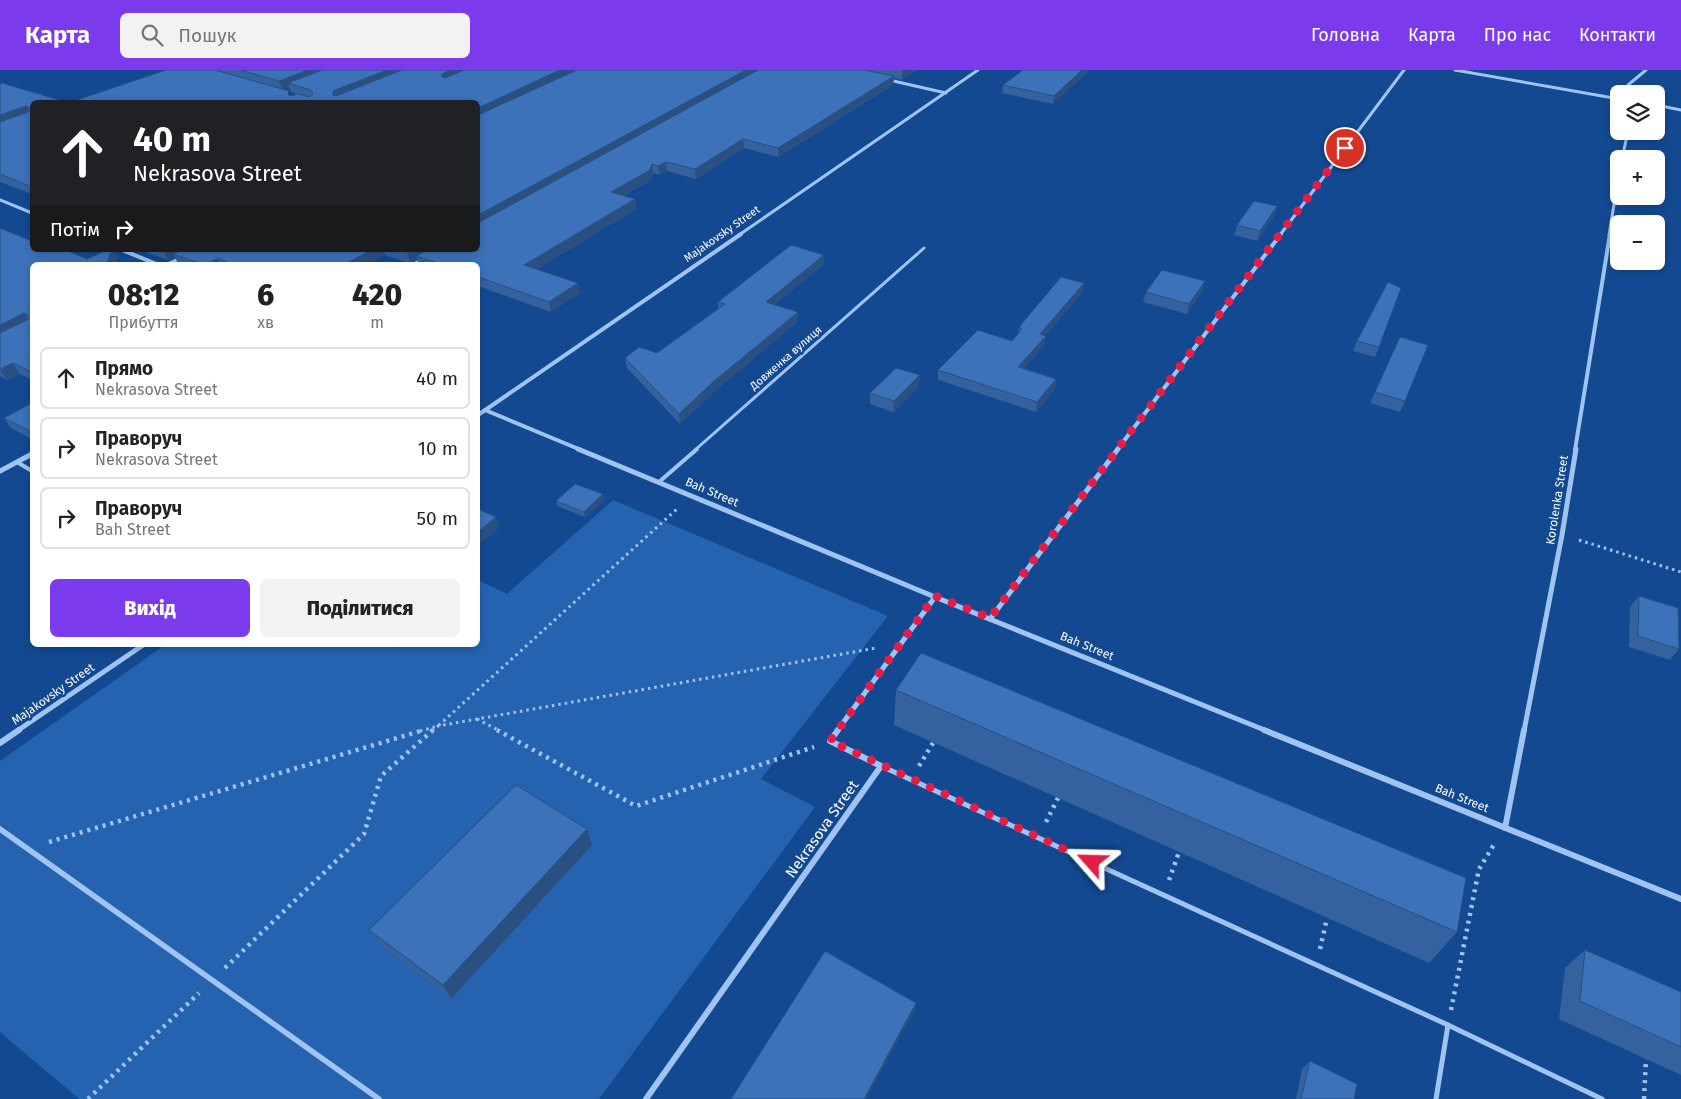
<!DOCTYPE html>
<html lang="uk">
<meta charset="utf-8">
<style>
body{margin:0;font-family:"Fira Sans",sans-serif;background:#f2f2f2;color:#222;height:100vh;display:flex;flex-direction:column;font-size:19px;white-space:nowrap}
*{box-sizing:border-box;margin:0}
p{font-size:16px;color:#767676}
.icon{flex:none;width:28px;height:28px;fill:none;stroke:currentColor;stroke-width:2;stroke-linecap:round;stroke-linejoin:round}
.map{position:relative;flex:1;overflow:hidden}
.panel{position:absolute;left:30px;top:192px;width:450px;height:385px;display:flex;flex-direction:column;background:#fff;border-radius:8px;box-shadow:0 2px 8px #0003}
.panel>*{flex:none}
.top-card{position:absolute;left:30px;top:30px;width:450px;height:152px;border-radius:8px;box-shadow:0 2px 8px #0003;background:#202124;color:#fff;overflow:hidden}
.buttons{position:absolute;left:1610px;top:15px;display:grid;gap:10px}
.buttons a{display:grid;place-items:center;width:55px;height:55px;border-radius:8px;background:#fff;box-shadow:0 2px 8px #0003;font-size:25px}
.pin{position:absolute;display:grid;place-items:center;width:42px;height:42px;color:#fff;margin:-21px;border:2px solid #fff;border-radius:50%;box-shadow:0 1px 5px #0007}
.me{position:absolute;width:55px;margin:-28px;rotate:295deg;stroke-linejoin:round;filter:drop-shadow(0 0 4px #0008)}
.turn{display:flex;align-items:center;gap:18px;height:105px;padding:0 20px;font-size:22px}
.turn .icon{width:65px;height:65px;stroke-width:2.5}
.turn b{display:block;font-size:35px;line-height:42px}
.then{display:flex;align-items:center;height:48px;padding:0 20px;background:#0003;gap:10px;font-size:19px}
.eta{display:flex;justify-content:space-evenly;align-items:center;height:85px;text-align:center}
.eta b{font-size:30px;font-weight:800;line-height:35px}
.button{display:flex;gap:10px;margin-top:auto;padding:10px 20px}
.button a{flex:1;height:58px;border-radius:8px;background:#7c3aed;color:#fff;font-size:20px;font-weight:800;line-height:58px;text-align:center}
.button a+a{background:#f2f2f2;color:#222}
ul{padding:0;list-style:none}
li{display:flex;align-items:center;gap:15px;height:62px;margin:0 10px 8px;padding:0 10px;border:2px solid #e0e0e0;border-radius:8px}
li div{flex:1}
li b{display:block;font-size:19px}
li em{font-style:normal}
header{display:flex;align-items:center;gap:30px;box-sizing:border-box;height:70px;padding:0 25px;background:#7c3aed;color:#fff}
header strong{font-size:24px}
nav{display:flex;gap:28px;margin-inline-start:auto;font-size:18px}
.search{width:350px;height:45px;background:#f2f2f2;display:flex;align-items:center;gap:12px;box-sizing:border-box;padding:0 18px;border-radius:8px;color:#767676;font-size:19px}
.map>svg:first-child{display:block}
.green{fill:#2562b0}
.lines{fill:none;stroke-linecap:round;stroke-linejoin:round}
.path-far1{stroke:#a0c4f1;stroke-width:3;stroke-dasharray:2.5 4;stroke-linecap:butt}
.path{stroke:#a0c4f1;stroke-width:4.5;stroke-dasharray:3 5;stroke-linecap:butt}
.service-far2{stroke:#a0c4f1;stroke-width:3}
.service-far1{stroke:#a0c4f1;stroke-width:4}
.service{stroke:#a0c4f1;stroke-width:5}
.pedestrian{stroke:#a0c4f1;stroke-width:5.5}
.minor-far3{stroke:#a0c4f1;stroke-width:3}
.minor-far2{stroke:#a0c4f1;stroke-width:4}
.minor-far1{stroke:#a0c4f1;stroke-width:5}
.minor{stroke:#a0c4f1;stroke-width:6}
.wall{fill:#34629f;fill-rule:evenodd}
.shaded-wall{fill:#2a5082}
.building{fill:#3c72b9;stroke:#2a5082}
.route{stroke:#e11d48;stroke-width:9;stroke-dasharray:0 16.2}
.labels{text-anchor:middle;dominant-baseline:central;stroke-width:5;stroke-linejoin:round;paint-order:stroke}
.far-street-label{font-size:11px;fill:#fff;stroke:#134991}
.street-label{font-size:12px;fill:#fff;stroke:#134991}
.near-street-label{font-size:15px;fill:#fff;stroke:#134991}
</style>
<header>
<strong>Карта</strong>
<div class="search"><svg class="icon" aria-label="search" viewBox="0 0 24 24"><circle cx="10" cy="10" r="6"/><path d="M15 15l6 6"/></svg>Пошук</div>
<nav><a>Головна</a><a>Карта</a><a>Про нас</a><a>Контакти</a></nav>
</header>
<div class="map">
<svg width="1681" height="1029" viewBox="0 0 1681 1029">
<rect width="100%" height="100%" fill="#134991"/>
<path class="green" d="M613,430L888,546L761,709L815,737L599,1029H79L0,962V691L165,575H388L394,578L397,575H478V510L507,524Z"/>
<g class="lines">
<g class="path-far1">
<path d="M1579,470L1681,502"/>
<path d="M477,649L500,661"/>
<path d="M420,661L438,656L677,439"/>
<path d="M432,661L438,656L876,578"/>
</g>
<g class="path">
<path d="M497,660L636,736L814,677"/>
<path d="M919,696L933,673"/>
<path d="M1046,752L1058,728"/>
<path d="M49,772L424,660"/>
<path d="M1169,810L1179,782"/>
<path d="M1320,879L1327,848"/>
<path d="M225,898L364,764L381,706L433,660"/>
<path d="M1451,940L1479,799L1495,773"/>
<path d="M88,1029L199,923"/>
<path d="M1644,1029L1646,989"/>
</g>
<path class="service-far2" d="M695,380L924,178"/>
<g class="service-far1">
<path d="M17,392L32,401"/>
<path d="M659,412L697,379"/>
</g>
<g class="service">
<path d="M881,696L1448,955L1602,1029"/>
<path d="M1436,1029L1448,955"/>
</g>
<path class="pedestrian" d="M0,759L379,1029"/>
<g class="minor-far3">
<path d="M1455,0L1619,29"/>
<path d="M889,10L946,23"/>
<path d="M1630,24L1628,15L1646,0"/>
<path d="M1656,35L1681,40"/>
<path d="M1622,89L1628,61"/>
<path d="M0,130L32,143"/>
<path d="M739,165L978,0"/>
<path d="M1280,165L1404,0"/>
<path d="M1609,165L1619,104"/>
</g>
<g class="minor-far2">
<path d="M122,180L159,195"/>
<path d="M166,195L182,188"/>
<path d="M413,195L424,189"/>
<path d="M485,340L581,380"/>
<path d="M478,345L741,164"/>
<path d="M1117,380L1281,164"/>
<path d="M1575,380L1610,164"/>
</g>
<g class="minor-far1">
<path d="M578,379L935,527L1267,661"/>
<path d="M0,401L32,384"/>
<path d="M990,549L1118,379"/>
<path d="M17,661L143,575"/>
<path d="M837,661L935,527"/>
<path d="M1524,661L1562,465L1576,379"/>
</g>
<g class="minor">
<path d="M1264,660L1681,829"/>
<path d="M0,673L19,660"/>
<path d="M1505,758L1524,660"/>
<path d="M646,1029L881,696L830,671L838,660"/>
</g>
</g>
<g class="wall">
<path d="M166,0H917L902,10L894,8L893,15L778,87L744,78L696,109L667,101L659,105L653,103L651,110L623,126L635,129L636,139L537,199L580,223L551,242L478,216V195H419L417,189L410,193L385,185L365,195H182L178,194L175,187L168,190L140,180H478L71,32ZM289,17L291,22L297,24L291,26L282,19Z"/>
<path d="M1089,0L1053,34L1002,23L1003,15Z"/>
<path d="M0,14L32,32V124L0,112Z"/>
<path d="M1277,136L1274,146L1257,171L1234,165L1237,155Z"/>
<path d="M0,158L32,180L87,189L118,187L115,195H32V310L20,304L7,310L0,306Z"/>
<path d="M824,194L774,235L798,242V251L714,322L680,354L627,298L625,288L657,283L718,239V232Z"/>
<path d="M1205,211L1202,221L1187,244L1143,232L1146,222Z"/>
<path d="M1084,213L1082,223L1045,266L1044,276L1024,298L1056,309L1055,319L1036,342L938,310V300L1012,271L1018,263L1019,257Z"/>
<path d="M1400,267L1405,331L1400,342L1370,333Z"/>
<path d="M1357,271L1379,277L1375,287L1353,281Z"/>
<path d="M919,316L893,342L870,334V323Z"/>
<path d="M32,333V369L11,358L4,348Z"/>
<path d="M603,424L604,430L585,447L557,436L556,431Z"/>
<path d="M1639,526L1679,579L1670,590L1629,577L1630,537Z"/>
<path d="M896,620L1457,862L1429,893L894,655Z"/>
<path d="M592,775L451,929L379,874L369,860Z"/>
<path d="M1585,880L1681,922V1005L1559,949L1565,898Z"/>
<path d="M1310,991L1354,1029H1296L1302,999Z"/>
</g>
<g class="shaded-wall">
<path d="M308,0H333L288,13L289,17L282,19L279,11Z"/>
<path d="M387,0H410L336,30L333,25V21Z"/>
<path d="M450,0H471L444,12L442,7V4Z"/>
<path d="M560,0H580L478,47V38Z"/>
<path d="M746,0H762L478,156V145Z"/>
<path d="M904,0H917L902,10V1Z"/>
<path d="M1082,0H1089L1053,34L1054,26Z"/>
<path d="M894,6L893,15L778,87V78Z"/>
<path d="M26,36L31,45L0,55V45Z"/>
<path d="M743,69L744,78L696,109L695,99Z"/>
<path d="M666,92L667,101L659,105L658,96Z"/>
<path d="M652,94L653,103L651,110L612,132L611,122Z"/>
<path d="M635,129L636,139L527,205L524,195Z"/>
<path d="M1277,136L1274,146L1257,171L1260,161Z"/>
<path d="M112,180H114L118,187L115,195H106Z"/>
<path d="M163,180H193L173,184L175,187L168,190Z"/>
<path d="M372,180H383L385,185L365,195H343Z"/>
<path d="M413,180H435L416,186L417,189L410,193L407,183Z"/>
<path d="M824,185V194L766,241V232Z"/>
<path d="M218,188L221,195H205Z"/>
<path d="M1205,211L1202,221L1187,244L1189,234Z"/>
<path d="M578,213L580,223L551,242L549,232Z"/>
<path d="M1084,213L1082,223L1043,269L1046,266L1044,276L1016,307L1018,297L1040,264Z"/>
<path d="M798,242V251L714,322L680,354L679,344L713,312Z"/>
<path d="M24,243L30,254L0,268V255Z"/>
<path d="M13,293L20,304L7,310L0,300Z"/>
<path d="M920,305L919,316L893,342L894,331Z"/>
<path d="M1056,309L1055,319L1036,342L1037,332Z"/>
<path d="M603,424L604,430L585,447L584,442Z"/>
<path d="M496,447L499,458L478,476V462Z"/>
<path d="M587,759L592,775L451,929L443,915Z"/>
<path d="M916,933V938L866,1029H864Z"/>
</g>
<g class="building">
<path d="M166,0H215L289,21L288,24L290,26L298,24L310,27L313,24L311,20L288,13L322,0H387L333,21V25L336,26L402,0H450L442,4V7L445,8L464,0H560L478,38V32H71Z"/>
<path d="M240,0H308L279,11Z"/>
<path d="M577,0H746L478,145V45Z"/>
<path d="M758,0H864L894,6L778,78L743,69L695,99L666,92L658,96L652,94L650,100L611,122L635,129L524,195L578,213L549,232L478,207V195H440L441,194L416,186L427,180H478V153Z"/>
<path d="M1023,0H1082L1054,26L1003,15Z"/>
<path d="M2,13L66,32H32V117L0,104V52L28,42L31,39L26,36L0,45V14Z"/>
<path d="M1254,131L1277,136L1260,161L1237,155Z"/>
<path d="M0,158L32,171V180H66L87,189L107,180H112L106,195H32V302L13,293L0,299V263L27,250L29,246L24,243L0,255Z"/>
<path d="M791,175L824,185L766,232L798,242L713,312L679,344L625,288L639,277L657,283L725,234L718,232Z"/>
<path d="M182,180H372L343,195H234L218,188L205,195L173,184Z"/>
<path d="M398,180H413L407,183Z"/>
<path d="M1162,200L1205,211L1189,234L1146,222Z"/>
<path d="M1061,207L1084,213L1040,264L1046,266L1018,297L1056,309L1037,332L938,300L978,260L1012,271L1022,259L1019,257Z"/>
<path d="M1388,212L1401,218L1379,277L1357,271Z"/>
<path d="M1400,267L1428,275L1405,331L1375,322Z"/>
<path d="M896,298L920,305L894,331L870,323Z"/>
<path d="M32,333V362L4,348Z"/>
<path d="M575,414L603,424L584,442L556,431Z"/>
<path d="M478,439L496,447L478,462Z"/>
<path d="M1639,526L1678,538L1679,579L1638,566Z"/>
<path d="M921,583L1466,808L1457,862L896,620Z"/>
<path d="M516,715L587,759L443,915L369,860Z"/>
<path d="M1585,880L1681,922V977L1580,931Z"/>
<path d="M825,881L916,933L864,1029H731Z"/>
<path d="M1310,991L1357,1014L1354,1029H1301Z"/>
</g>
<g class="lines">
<path class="route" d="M1092,792L830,671L935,526L990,548L1345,78"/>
</g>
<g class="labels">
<g class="far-street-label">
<text transform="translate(722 164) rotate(-35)">Majakovsky Street</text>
<text transform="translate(786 288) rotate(-41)">Довженка вулиця</text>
</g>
<g class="street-label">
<text transform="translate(712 422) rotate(23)">Bah Street</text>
<text transform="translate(1557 430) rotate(-81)">Korolenka Street</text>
<text transform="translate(1087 576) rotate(22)">Bah Street</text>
<text transform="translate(53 624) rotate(-35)">Majakovsky Street</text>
<text transform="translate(1462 728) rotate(22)">Bah Street</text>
</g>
<g class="near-street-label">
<text transform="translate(822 759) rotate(-55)">Nekrasova Street</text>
</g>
</g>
</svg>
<div class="buttons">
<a><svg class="icon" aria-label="layers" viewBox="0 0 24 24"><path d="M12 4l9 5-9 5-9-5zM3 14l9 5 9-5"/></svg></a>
<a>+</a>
<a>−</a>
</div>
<div class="pin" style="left:1345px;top:78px;background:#d93025"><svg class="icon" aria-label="arrive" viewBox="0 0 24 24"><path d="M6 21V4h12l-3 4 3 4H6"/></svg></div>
<svg class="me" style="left:1092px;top:792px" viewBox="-20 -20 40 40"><path d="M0-17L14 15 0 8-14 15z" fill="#e11d48" stroke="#fff" stroke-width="4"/></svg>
<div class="top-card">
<div class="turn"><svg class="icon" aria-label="ahead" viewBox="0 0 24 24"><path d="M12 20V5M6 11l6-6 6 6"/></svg><div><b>40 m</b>Nekrasova Street</div></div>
<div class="then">Потім<svg class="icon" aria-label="right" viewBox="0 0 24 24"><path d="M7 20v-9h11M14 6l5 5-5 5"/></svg></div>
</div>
<section class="panel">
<div class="eta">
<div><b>08:12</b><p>Прибуття</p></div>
<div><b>6</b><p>хв</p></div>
<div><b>420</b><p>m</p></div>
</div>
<ul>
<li><svg class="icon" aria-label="ahead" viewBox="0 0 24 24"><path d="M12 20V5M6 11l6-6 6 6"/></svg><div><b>Прямо</b><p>Nekrasova Street</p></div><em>40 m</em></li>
<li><svg class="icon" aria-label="right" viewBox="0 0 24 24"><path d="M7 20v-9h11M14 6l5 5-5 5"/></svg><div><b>Праворуч</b><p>Nekrasova Street</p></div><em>10 m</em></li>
<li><svg class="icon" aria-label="right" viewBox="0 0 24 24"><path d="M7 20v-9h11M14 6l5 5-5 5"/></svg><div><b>Праворуч</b><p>Bah Street</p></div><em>50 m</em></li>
</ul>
<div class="button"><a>Вихід</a><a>Поділитися</a></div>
</section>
</div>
